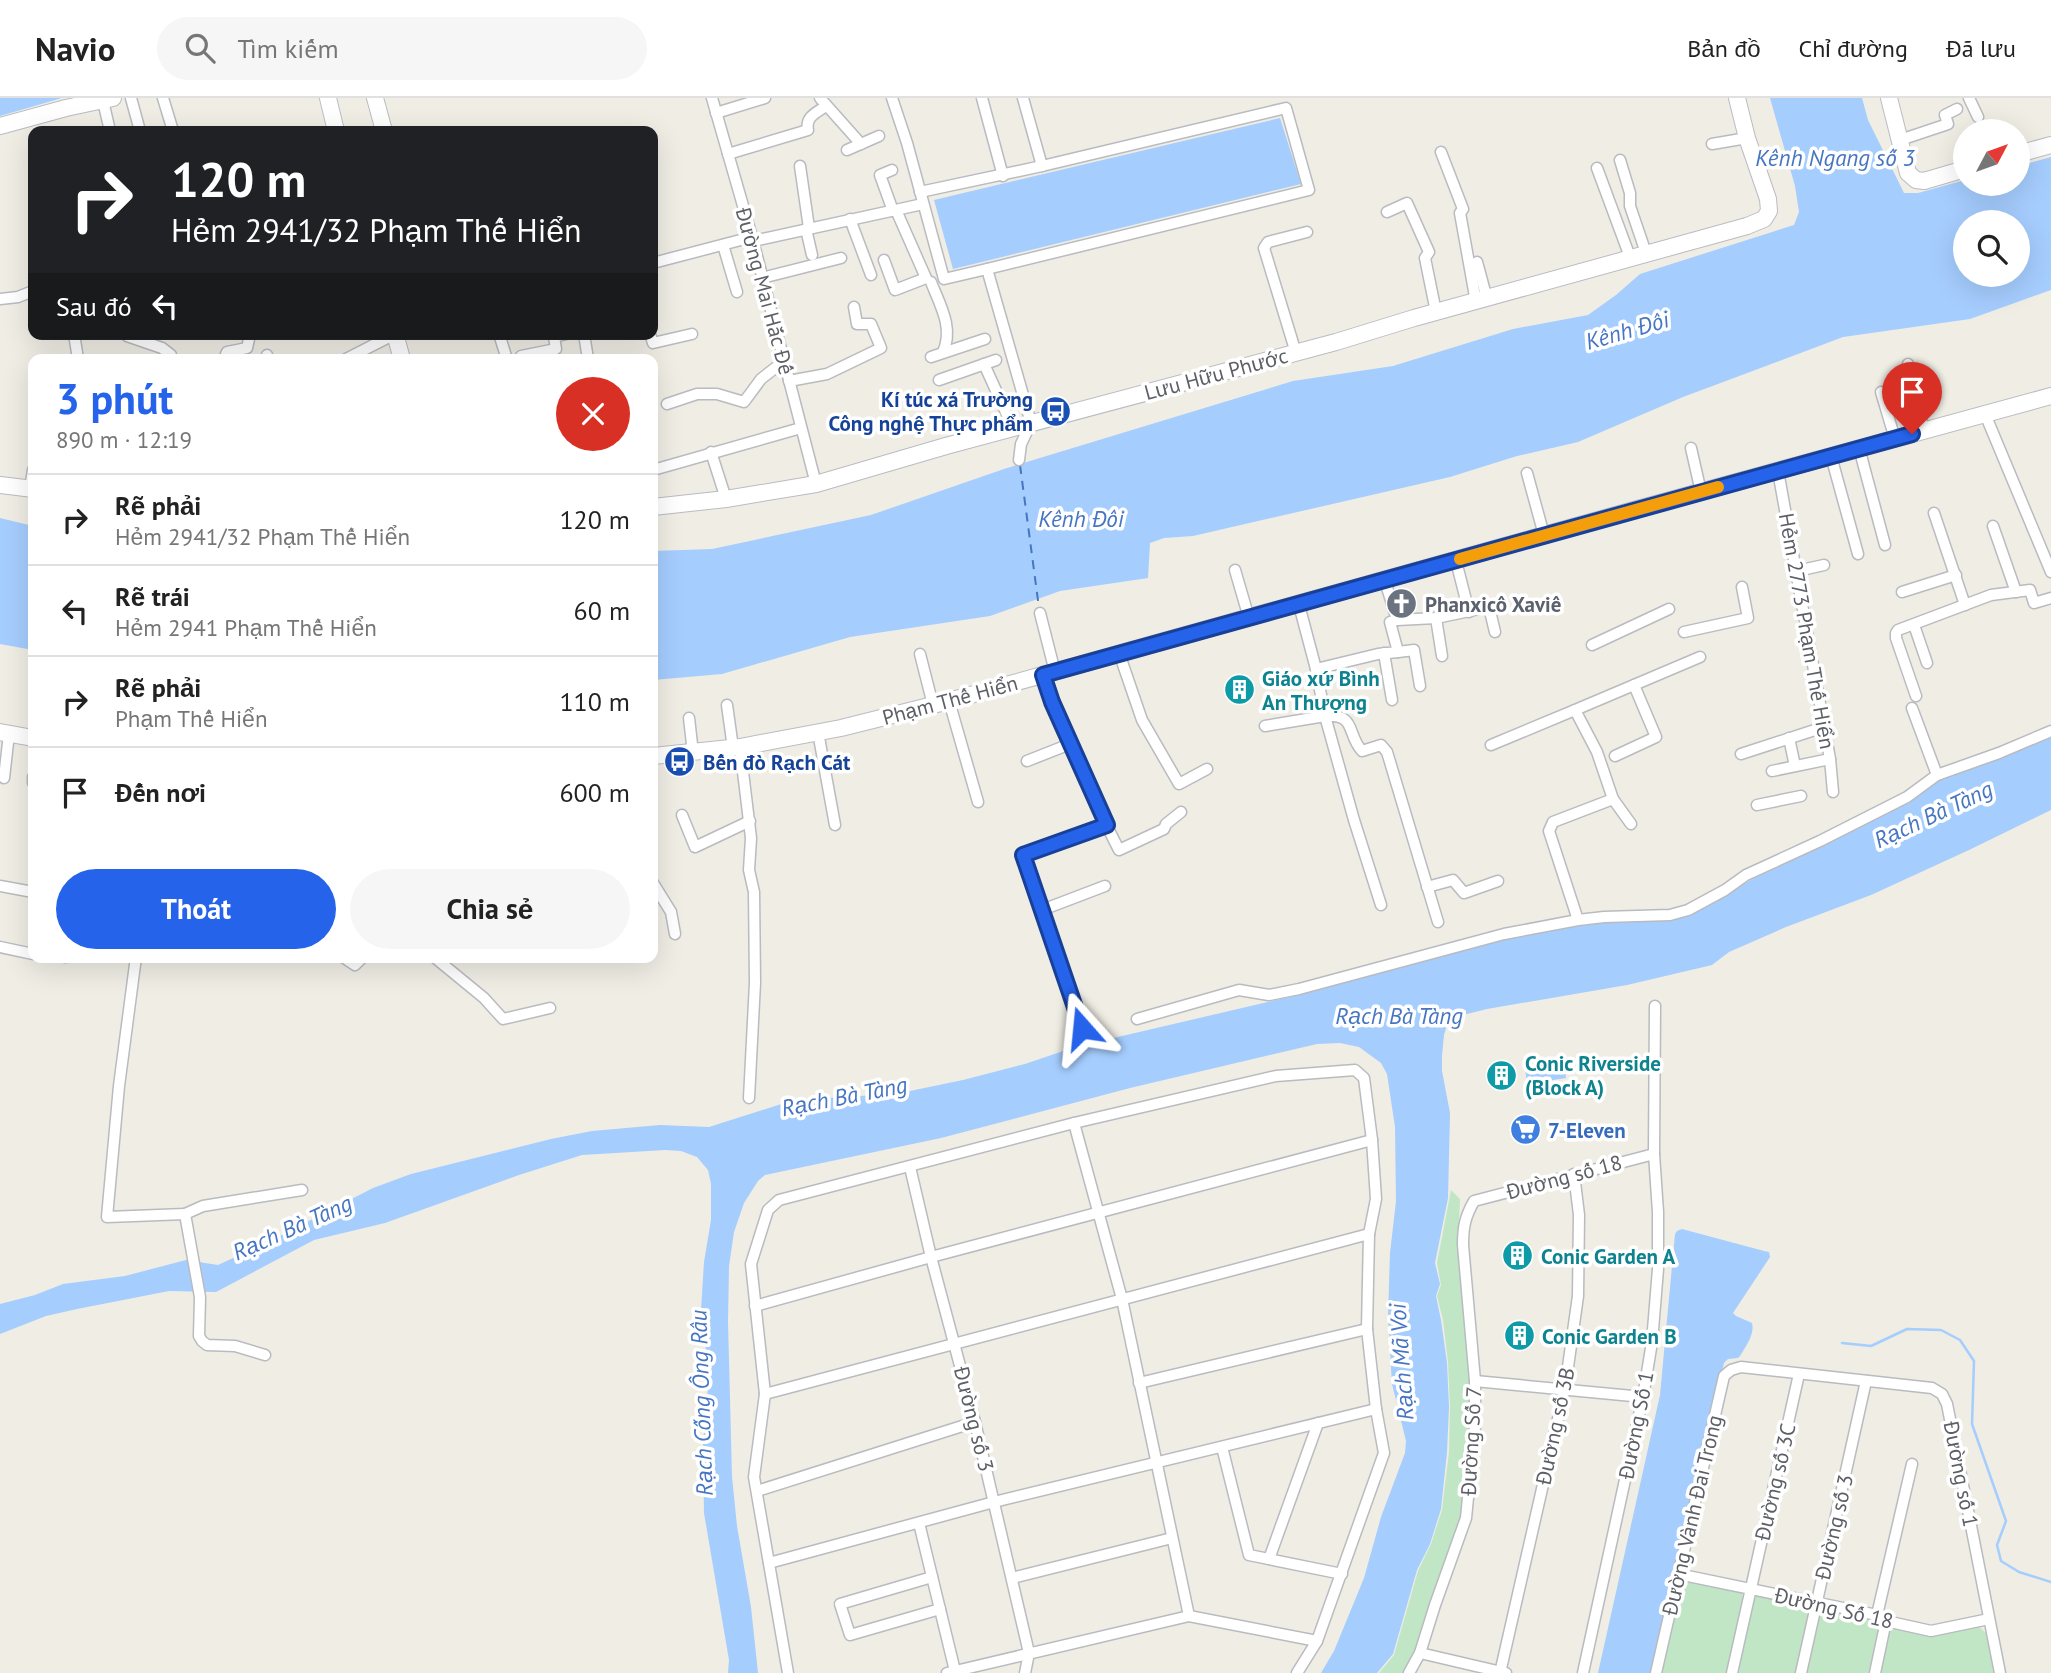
<!DOCTYPE html>
<html lang="vi">
<meta charset="utf-8">
<style>
body{margin:0;font-family:"PT Sans",sans-serif;background:#f6f6f6;color:#222;height:100vh;display:flex;flex-direction:column;font-size:26px;white-space:nowrap}
*{box-sizing:border-box;margin:0}
p{font-size:23px;color:#767676}
.icon{flex:none;width:38px;height:38px;fill:none;stroke:currentColor;stroke-width:2;stroke-linecap:round;stroke-linejoin:round}
.map{position:relative;flex:1;overflow:hidden}
.panel{position:absolute;left:28px;top:256px;width:630px;height:609px;display:flex;flex-direction:column;background:#fff;border-radius:14px;box-shadow:0 7px 28px #0002}
.panel>*{flex:none}
.banner{position:absolute;left:28px;top:28px;width:630px;height:214px;border-radius:14px;box-shadow:0 7px 28px #0002;background:#202124;color:#fff;overflow:hidden}
.needle{width:46px;rotate:49deg}
.buttons{position:absolute;left:1953px;top:21px;display:grid;gap:14px}
.buttons a{display:grid;place-items:center;width:77px;height:77px;border-radius:50%;background:#fff;box-shadow:0 7px 28px #0002;font-size:35px}
.pin{position:absolute;display:grid;place-items:center;width:60px;height:60px;color:#fff;margin:-72px -30px;border-radius:50% 50% 50% 0;rotate:-45deg;box-shadow:0 0 7px #0007}
.pin .icon{rotate:45deg}
.me{position:absolute;width:77px;margin:-38px;rotate:342deg;stroke-linejoin:round;filter:drop-shadow(0 0 5px #0008)}
.turn{display:flex;align-items:center;gap:24px;height:147px;padding:0 28px;font-size:32px}
.turn .icon{width:91px;height:91px;stroke-width:2.5}
.turn b{display:block;font-size:49px;line-height:60px}
.then{display:flex;align-items:center;height:66px;padding:0 28px;background:#0003;gap:14px;font-size:26px}
.round{display:grid;place-items:center;flex:none;width:74px;height:74px;border-radius:37px;background:#f6f6f6}
.overview{display:flex;align-items:center;justify-content:space-between;height:119px;padding:0 28px}
h1{font-size:42px;font-weight:700;line-height:52px;color:#2563eb}
.primary-button{display:flex;gap:14px;margin-top:auto;padding:14px 28px}
.primary-button a{flex:1;height:80px;border-radius:42px;background:#2563eb;color:#fff;font-size:28px;font-weight:700;line-height:80px;text-align:center}
.primary-button a+a{background:#f6f6f6;color:#222}
ul{padding:0;list-style:none}
li{display:flex;align-items:center;gap:21px;height:91px;padding:0 28px;border-top:2px solid #e0e0e0}
li div{flex:1}
li b{display:block;font-size:26px}
li em{font-style:normal}
header{display:flex;align-items:center;gap:42px;box-sizing:border-box;height:98px;padding:0 35px;background:#fff;border-bottom:2px solid #e0e0e0}
header strong{font-size:33px}
nav{display:flex;gap:38px;margin-inline-start:auto;font-size:24px}
.search{width:490px;height:63px;background:#f6f6f6;display:flex;align-items:center;gap:18px;box-sizing:border-box;padding:0 24px;border-radius:38px;color:#767676;font-size:26px}
.map>svg:first-child{display:block}
.green{fill:#c1e6c5}
.water{fill:#a5cdfe;fill-rule:evenodd}
.lines{fill:none;stroke-linecap:round;stroke-linejoin:round}
.stream{stroke:#a5cdfe;stroke-width:2.5}
.ferry{stroke:#4675c2;stroke-width:2;stroke-dasharray:9 7;stroke-linecap:butt}
.street-casing{stroke:#b9bbc0;stroke-width:13}
.secondary-casing{stroke:#babcc2;stroke-width:18}
.street{stroke:#fff;stroke-width:10}
.secondary{stroke:#fff;stroke-width:16}
.route-casing{stroke:#184099;stroke-width:18}
.route{stroke:#2563eb;stroke-width:12}
.slow{stroke:#f59e0b;stroke-width:12}
.labels{text-anchor:middle;dominant-baseline:central;stroke-width:7;stroke-linejoin:round;paint-order:stroke}
.street-label{font-size:21px;fill:#5c5f65;stroke:#fff}
.transit-label{font-size:21px;font-weight:bold;fill:#164399;stroke:#fff;text-anchor:end}
.worship-label{font-size:21px;font-weight:bold;fill:#5b616d;stroke:#fff;text-anchor:start}
.culture-label{font-size:21px;font-weight:bold;fill:#0d838f;stroke:#fff;text-anchor:start}
.shop-label{font-size:21px;font-weight:bold;fill:#366cbe;stroke:#fff;text-anchor:start}
.water-label{font-size:23px;font-style:italic;fill:#4675c2;stroke:#fff}
</style>
<header>
<strong>Navio</strong>
<div class="search"><svg class="icon" aria-label="search" viewBox="0 0 24 24"><circle cx="10" cy="10" r="6"/><path d="M15 15l6 6"/></svg>Tìm kiếm</div>
<nav><a>Bản đồ</a><a>Chỉ đường</a><a>Đã lưu</a></nav>
</header>
<div class="map">
<svg width="2051" height="1575" viewBox="0 0 2051 1575">
<rect width="100%" height="100%" fill="#efede4"/>
<g class="green">
<path d="M1451,1092L1460,1101L1458,1147L1470,1284V1329L1461,1419L1416,1553L1403,1575H1379L1394,1557L1418,1473L1431,1446L1442,1412L1449,1354L1450,1309L1448,1264L1443,1222L1437,1198L1441,1187L1437,1165Z"/>
<path d="M1683,1482L1740,1493L1744,1500L1730,1575H1661L1679,1490Z"/>
<path d="M1758,1497L1806,1507L1810,1512L1797,1575H1735L1753,1500Z"/>
<path d="M1825,1511L1874,1520L1881,1526L1872,1575H1805L1819,1514Z"/>
<path d="M1978,1528L1987,1536L1995,1575H1878L1888,1535L1894,1531Z"/>
</g>
<g class="water">
<path d="M0,0H62L0,18Z"/>
<path d="M1770,0H1862L1868,22L1904,95H1918L1965,82V86H2018V68L2051,59V192L1970,221L1843,239L1683,299L1578,344L1517,358L1450,379L1193,438L1164,440L1150,445L1148,480L1060,493L990,518L850,539L722,576L653,582V453L712,451L871,417L1004,371L1293,283L1393,268L1513,231L1588,217L1616,197L1640,176L1794,127L1799,114L1795,88ZM1965,124H2018V177H1965Z"/>
<path d="M1280,20L1301,86L953,171L934,102Z"/>
<path d="M0,420L33,428V552L0,546Z"/>
<path d="M2051,638V712L1969,752L1871,797L1786,829L1729,854L1712,867L1627,887L1487,911L1463,917L1448,924L1444,937L1442,958V973L1450,1015L1448,1100L1435,1165L1440,1186L1436,1198L1441,1222L1447,1265L1449,1309L1447,1354L1441,1411L1430,1446L1417,1472L1393,1556L1377,1575H1321L1334,1553L1364,1480L1381,1419L1405,1355L1406,1343L1392,1286L1388,1219L1390,1155L1396,1103L1395,1029L1387,976L1381,965L1359,949L1340,945L1317,946L1130,990L941,1040L765,1077L758,1083L744,1105L734,1134L729,1168L728,1224L732,1379L737,1428L751,1509L758,1575H728L729,1562L704,1415L703,1346L709,1278L701,1212L704,1164L711,1122V1086L708,1072L697,1059L681,1053L665,1052L582,1057L519,1077L385,1125L314,1142L216,1194L169,1193L77,1211L46,1218L0,1236V1206L35,1197L63,1186L125,1178L186,1162L218,1167L266,1145L373,1090L411,1076L551,1041L592,1033L660,1027L709,1029L797,1001L851,999L910,993L963,982L1025,966L1075,949L1315,893L1390,870L1544,831L1573,829L1619,823H1653L1682,818L1738,789L1944,678Z"/>
<path d="M1564,964L1566,980L1527,986L1525,969Z"/>
<path d="M1682,1131L1764,1153L1769,1154L1770,1159L1733,1215L1736,1218L1752,1225C1755,1236 1746,1248 1740,1258L1738,1260L1728,1261L1724,1265L1652,1575H1598L1660,1297L1675,1136L1677,1133Z"/>
</g>
<g class="lines">
<path class="stream" d="M1842,1245L1871,1248L1907,1231L1941,1232L1960,1242L1974,1263L1972,1326L2006,1423L1997,1447L2001,1463L2019,1474L2051,1484"/>
<path class="ferry" d="M1020,367L1039,510"/>
<defs>
<g id="street">
<path d="M131,0L140,33"/>
<path d="M163,0L173,33"/>
<path d="M712,0L752,139L816,386"/>
<path d="M820,0L861,46"/>
<path d="M892,0L907,45L944,181L987,171"/>
<path d="M982,0L1003,78"/>
<path d="M1969,0L1978,19"/>
<path d="M103,3L110,33"/>
<path d="M716,15L765,0"/>
<path d="M1900,42L1948,26L1945,17L1957,11"/>
<path d="M1712,46L1747,40"/>
<path d="M847,52L879,38"/>
<path d="M1441,54L1463,111L1460,115L1476,204"/>
<path d="M728,56L808,32C805,19 816,15 826,8"/>
<path d="M1620,62L1630,95V108L1646,155"/>
<path d="M800,68L809,130"/>
<path d="M1597,70L1630,159"/>
<path d="M892,72L880,77L893,113"/>
<path d="M920,94L1042,68"/>
<path d="M1387,114L1407,105L1429,154L1425,160L1436,214"/>
<path d="M850,121L871,177"/>
<path d="M806,131L812,157"/>
<path d="M753,143L923,106"/>
<path d="M723,147L737,194"/>
<path d="M884,162L895,192L926,180L896,112"/>
<path d="M1477,164L1487,201"/>
<path d="M653,165L752,139"/>
<path d="M762,180L841,160"/>
<path d="M931,184C940,207 954,230 943,254"/>
<path d="M0,201L18,199L33,193"/>
<path d="M74,236L78,261"/>
<path d="M499,236L506,258"/>
<path d="M584,236L588,261"/>
<path d="M650,236L653,245L692,236"/>
<path d="M127,238L162,250L171,257"/>
<path d="M1296,255L1264,150L1268,144L1307,134"/>
<path d="M267,257L268,261"/>
<path d="M521,258L556,251L554,239L566,236"/>
<path d="M931,259L985,241"/>
<path d="M224,261L227,254L247,250L249,241L247,236"/>
<path d="M346,261L395,236"/>
<path d="M984,266L1013,330"/>
<path d="M1908,266L1924,333"/>
<path d="M939,282L996,262"/>
<path d="M789,283L827,276L881,250L871,226H857L854,209"/>
<path d="M1881,294L1895,341"/>
<path d="M667,306L697,296H717L744,304L761,281L784,263"/>
<path d="M1985,316L2051,474"/>
<path d="M1691,350L1701,394"/>
<path d="M1859,350L1885,447"/>
<path d="M711,354L726,401"/>
<path d="M1831,358L1858,456"/>
<path d="M1019,362L1021,346L1031,325L987,171L1309,92L1286,10L1042,68L1023,0"/>
<path d="M653,372L801,330"/>
<path d="M1778,373L1830,661L1833,694"/>
<path d="M1527,375L1544,437"/>
<path d="M30,390L33,372"/>
<path d="M1934,415L1965,507"/>
<path d="M1993,428L2016,494"/>
<path d="M1456,463L1469,514"/>
<path d="M1235,472L1249,520"/>
<path d="M1797,473L1824,467"/>
<path d="M1385,483L1397,522"/>
<path d="M1902,494L1956,477"/>
<path d="M1040,515L1055,574"/>
<path d="M1436,520L1442,558"/>
<path d="M1397,522L1436,520L1489,509L1495,534"/>
<path d="M1914,527L1927,565"/>
<path d="M1684,534L1748,520L1742,489"/>
<path d="M1592,547L1669,511"/>
<path d="M1398,554L1414,552L1420,588"/>
<path d="M1119,555L1142,622L1179,686L1207,671"/>
<path d="M1384,555L1392,602"/>
<path d="M920,556L933,607"/>
<path d="M1316,571L1378,556L1398,554L1390,524L1397,522"/>
<path d="M1043,577C1061,636 1091,697 1119,752L1164,731L1166,726L1181,714"/>
<path d="M1916,598L1896,540V535L1898,532L1991,497L2030,492L2034,505L2051,500"/>
<path d="M949,603L978,704"/>
<path d="M727,607L733,650"/>
<path d="M1912,610L1937,677"/>
<path d="M689,620L693,655"/>
<path d="M1265,628L1325,618L1316,571L1299,507"/>
<path d="M818,634L835,727"/>
<path d="M1789,640L1795,668"/>
<path d="M1491,647L1575,612"/>
<path d="M740,649L751,740L749,772L754,794L755,885L749,1000"/>
<path d="M1741,656L1824,629"/>
<path d="M1615,658L1656,639L1634,587"/>
<path d="M1027,663L1070,646"/>
<path d="M1772,673L1830,661"/>
<path d="M33,679V685"/>
<path d="M4,680L9,636"/>
<path d="M1757,707L1801,698"/>
<path d="M682,717L695,749L750,723"/>
<path d="M1631,726L1613,701L1597,654L1575,612L1700,559"/>
<path d="M653,785L671,814L675,836"/>
<path d="M0,788L33,794"/>
<path d="M1427,789L1453,782L1464,795L1498,783"/>
<path d="M1381,807L1354,722L1325,618C1357,616 1346,635 1362,653L1381,647L1387,654L1438,824"/>
<path d="M1042,812L1105,788"/>
<path d="M1578,822L1549,733L1553,724L1613,701"/>
<path d="M0,849L33,856"/>
<path d="M65,859H66"/>
<path d="M136,859L119,988L107,1119L185,1116"/>
<path d="M343,859L355,867L363,859"/>
<path d="M434,859L484,900L503,921L550,910"/>
<path d="M1137,921L1239,892L1269,897L1299,891L1504,836L1578,822L1604,819L1670,817L1688,812L1725,792L1746,777L1820,743L1907,699L1937,677L1999,655L2051,633"/>
<path d="M1082,930L1023,757L1107,727"/>
<path d="M1074,1025L1122,1201L1189,1518"/>
<path d="M910,1069L931,1159L975,1324L1029,1555L1025,1575"/>
<path d="M755,1208L931,1159L1372,1042"/>
<path d="M265,1257L235,1248L207,1247L202,1243L199,1238L200,1199L185,1116L203,1108L302,1092"/>
<path d="M1475,1283L1643,1299"/>
<path d="M1139,1285L1367,1231"/>
<path d="M765,1296L1369,1136"/>
<path d="M1222,1349L1249,1457L1342,1476"/>
<path d="M757,1393L975,1324"/>
<path d="M919,1425L955,1573"/>
<path d="M1269,1461L1318,1325"/>
<path d="M769,1465L994,1404L1376,1311"/>
<path d="M1678,1476L1877,1517L1886,1523L1931,1533L1989,1521"/>
<path d="M932,1479L840,1506L850,1537L940,1511"/>
<path d="M1012,1480L1172,1440"/>
<path d="M1877,1517L1912,1366"/>
<path d="M1420,1555L1506,1575"/>
<path d="M788,1575L754,1379L765,1296L751,1166L768,1112L779,1102L1074,1025L1276,978L1355,972L1364,980L1372,1042L1376,1101L1369,1136L1367,1231L1376,1311L1384,1355L1317,1543L1297,1575"/>
<path d="M947,1575L1189,1518L1317,1543"/>
<path d="M1409,1575L1420,1555L1435,1507L1466,1420L1475,1329V1283L1463,1147C1463,1129 1465,1119 1474,1103L1654,1056"/>
<path d="M1500,1575L1565,1290L1578,1198L1579,1117L1574,1076"/>
<path d="M1583,1575L1643,1299L1652,1244L1658,1171V1114L1654,1056L1655,908"/>
<path d="M1656,1575L1724,1278L1731,1272L1741,1269L1932,1290L1942,1296L1947,1306L2000,1575"/>
<path d="M1732,1575L1799,1276"/>
<path d="M1801,1575L1866,1283"/>
<path d="M1875,1575L1886,1523"/>
</g>
<g id="secondary">
<path d="M328,0L336,33"/>
<path d="M375,0L384,33"/>
<path d="M1889,0L1908,75L1916,82L1924,83L1965,71"/>
<path d="M0,28L66,10L113,0"/>
<path d="M2018,56L2051,47"/>
<path d="M395,236L402,261"/>
<path d="M0,387L33,391"/>
<path d="M653,409L726,401L816,386L946,348L1336,244L1414,220L1747,128L1764,121L1769,113L1768,101L1747,40L1737,0"/>
<path d="M0,634L33,640"/>
<path d="M653,658L740,649L841,630L949,603L1634,412L2051,298"/>
</g>
</defs>
<use href="#street" class="street-casing"/>
<use href="#secondary" class="secondary-casing"/>
<use href="#street" class="street"/>
<use href="#secondary" class="secondary"/>
</g>
<g class="lines">
<defs>
<path id="route" d="M1082,930L1023,757L1107,727L1052,604L1043,577C1333,496 1622,416 1912,336"/>
</defs>
<use href="#route" class="route-casing"/>
<use href="#route" class="route"/>
<path class="slow" d="M1460,461L1718,389"/>
</g>
<defs>
<symbol id="bus-disc" viewBox="-11 -11 22 22"><circle r="9.5" fill="#1a4fb4" stroke="#fff"/><path d="M-5-6H5V4H4V6H2V4H-2V6H-4V4H-5ZM-3.5-4V0h7V-4ZM-3.5 1.2v1.5H-2V1.2ZM2 1.2v1.5H3.5V1.2Z" fill="#fff"/></symbol>
<symbol id="church-disc" viewBox="-11 -11 22 22"><circle r="9.5" fill="#6b7280" stroke="#fff"/><path d="M-1.2-6h2.4v3.5h3.3v2.4h-3.3V6h-2.4V-.1h-3.3v-2.4h3.3Z" fill="#fff"/></symbol>
<symbol id="building-disc" viewBox="-11 -11 22 22"><circle r="9.5" fill="#0f9aa8" stroke="#fff"/><path d="M-4-6H4V6H1V3H-1V6H-4ZM-2.5-4.3h1.7v1.8h-1.7ZM.8-4.3h1.7v1.8H.8ZM-2.5-1h1.7V.8h-1.7ZM.8-1h1.7V.8H.8Z" fill="#fff"/></symbol>
<symbol id="supermarket-disc" viewBox="-11 -11 22 22"><circle r="9.5" fill="#3f7fe0" stroke="#fff"/><path d="M-6-5.5h2.5l.6 2H6L4.5 2H-2.5L-4.4-4H-6ZM-1.5 3.2a1.3 1.3 0 1 0 .1 0ZM3 3.2a1.3 1.3 0 1 0 .1 0Z" fill="#fff"/></symbol>
</defs>
<g fill-rule="evenodd">
<use href="#bus-disc" x="1038" y="296" width="35" height="35"/>
<use href="#church-disc" x="1384" y="488" width="35" height="35"/>
<use href="#building-disc" x="1222" y="574" width="35" height="35"/>
<use href="#bus-disc" x="662" y="646" width="35" height="35"/>
<use href="#building-disc" x="1484" y="960" width="35" height="35"/>
<use href="#supermarket-disc" x="1508" y="1014" width="35" height="35"/>
<use href="#building-disc" x="1500" y="1140" width="35" height="35"/>
<use href="#building-disc" x="1502" y="1220" width="35" height="35"/>
</g>
<g class="labels">
<g class="street-label">
<text transform="translate(765 193) rotate(75)">Đường Mai Hắc Đế</text>
<text transform="translate(1216 276) rotate(-15)">Lưu Hữu Phước</text>
<text transform="translate(1807 533) rotate(80)">Hẻm 2773 Phạm Thế Hiển</text>
<text transform="translate(950 602) rotate(-15)">Phạm Thế Hiển</text>
<text transform="translate(1564 1079) rotate(-15)">Đường số 18</text>
<text transform="translate(974 1321) rotate(76)">Đường số 3</text>
<text transform="translate(1636 1327) rotate(-79)">Đường Số 1</text>
<text transform="translate(1555 1328) rotate(-78)">Đường số 3B</text>
<text transform="translate(1471 1343) rotate(-87)">Đường Số 7</text>
<text transform="translate(1961 1376) rotate(79)">Đường số 1</text>
<text transform="translate(1775 1384) rotate(-77)">Đường số 3C</text>
<text transform="translate(1692 1417) rotate(-77)">Đường Vành Đai Trong</text>
<text transform="translate(1834 1429) rotate(-77)">Đường số 3</text>
<text transform="translate(1834 1510) rotate(13)">Đường Số 18</text>
</g>
<g class="transit-label">
<text x="1033" y="301">Kí túc xá Trường<tspan x="1033" dy="24">Công nghệ Thực phẩm</tspan></text>
<text x="703" y="664" text-anchor="start">Bến đò Rạch Cát</text>
</g>
<g class="worship-label">
<text x="1425" y="506">Phanxicô Xaviê</text>
</g>
<g class="culture-label">
<text x="1262" y="580">Giáo xứ Bình<tspan x="1262" dy="24">An Thượng</tspan></text>
<text x="1525" y="965">Conic Riverside<tspan x="1525" dy="24">(Block A)</tspan></text>
<text x="1541" y="1158">Conic Garden A</text>
<text x="1542" y="1238">Conic Garden B</text>
</g>
<g class="shop-label">
<text x="1548" y="1032">7-Eleven</text>
</g>
<g class="water-label">
<text x="1835" y="59">Kênh Ngang số 3</text>
<text transform="translate(1627 232) rotate(-16)">Kênh Đôi</text>
<text x="1081" y="420">Kênh Đôi</text>
<text transform="translate(1933 716) rotate(-25)">Rạch Bà Tàng</text>
<text x="1399" y="917">Rạch Bà Tàng</text>
<text transform="translate(844 998) rotate(-11)">Rạch Bà Tàng</text>
<text transform="translate(292 1129) rotate(-24)">Rạch Bà Tàng</text>
<text transform="translate(1401 1264) rotate(-94)">Rạch Mã Voi</text>
<text transform="translate(701 1305) rotate(-92)">Rạch Cống Ông Râu</text>
</g>
</g>
</svg>
<div class="buttons">
<a><svg class="needle" viewBox="-14 -14 28 28"><path d="M0-13l5 13h-10z" fill="#e53935"/><path d="M0 13l5-13h-10z" fill="#767676"/></svg></a>
<a><svg class="icon" aria-label="search" viewBox="0 0 24 24"><circle cx="10" cy="10" r="6"/><path d="M15 15l6 6"/></svg></a>
</div>
<div class="pin" style="left:1912px;top:336px;background:#d93025"><svg class="icon" aria-label="arrive" viewBox="0 0 24 24"><path d="M6 21V4h12l-3 4 3 4H6"/></svg></div>
<svg class="me" style="left:1082px;top:930px" viewBox="-20 -20 40 40"><path d="M0-17L14 15 0 8-14 15z" fill="#2563eb" stroke="#fff" stroke-width="4"/></svg>
<div class="banner">
<div class="turn"><svg class="icon" aria-label="right" viewBox="0 0 24 24"><path d="M7 20v-9h11M14 6l5 5-5 5"/></svg><div><b>120 m</b>Hẻm 2941/32 Phạm Thế Hiển</div></div>
<div class="then">Sau đó<svg class="icon" aria-label="left" viewBox="0 0 24 24"><path d="M17 20v-9H6M10 6l-5 5 5 5"/></svg></div>
</div>
<section class="panel">
<div class="overview"><div><h1>3 phút</h1><p>890 m · 12:19</p></div><a class="round" style="background:#d93025;color:#fff"><svg class="icon" aria-label="close" viewBox="0 0 24 24"><path d="M6 6l12 12M18 6L6 18"/></svg></a></div>
<ul>
<li><svg class="icon" aria-label="right" viewBox="0 0 24 24"><path d="M7 20v-9h11M14 6l5 5-5 5"/></svg><div><b>Rẽ phải</b><p>Hẻm 2941/32 Phạm Thế Hiển</p></div><em>120 m</em></li>
<li><svg class="icon" aria-label="left" viewBox="0 0 24 24"><path d="M17 20v-9H6M10 6l-5 5 5 5"/></svg><div><b>Rẽ trái</b><p>Hẻm 2941 Phạm Thế Hiển</p></div><em>60 m</em></li>
<li><svg class="icon" aria-label="right" viewBox="0 0 24 24"><path d="M7 20v-9h11M14 6l5 5-5 5"/></svg><div><b>Rẽ phải</b><p>Phạm Thế Hiển</p></div><em>110 m</em></li>
<li><svg class="icon" aria-label="arrive" viewBox="0 0 24 24"><path d="M6 21V4h12l-3 4 3 4H6"/></svg><div><b>Đến nơi</b></div><em>600 m</em></li>
</ul>
<div class="primary-button"><a>Thoát</a><a>Chia sẻ</a></div>
</section>
</div>
